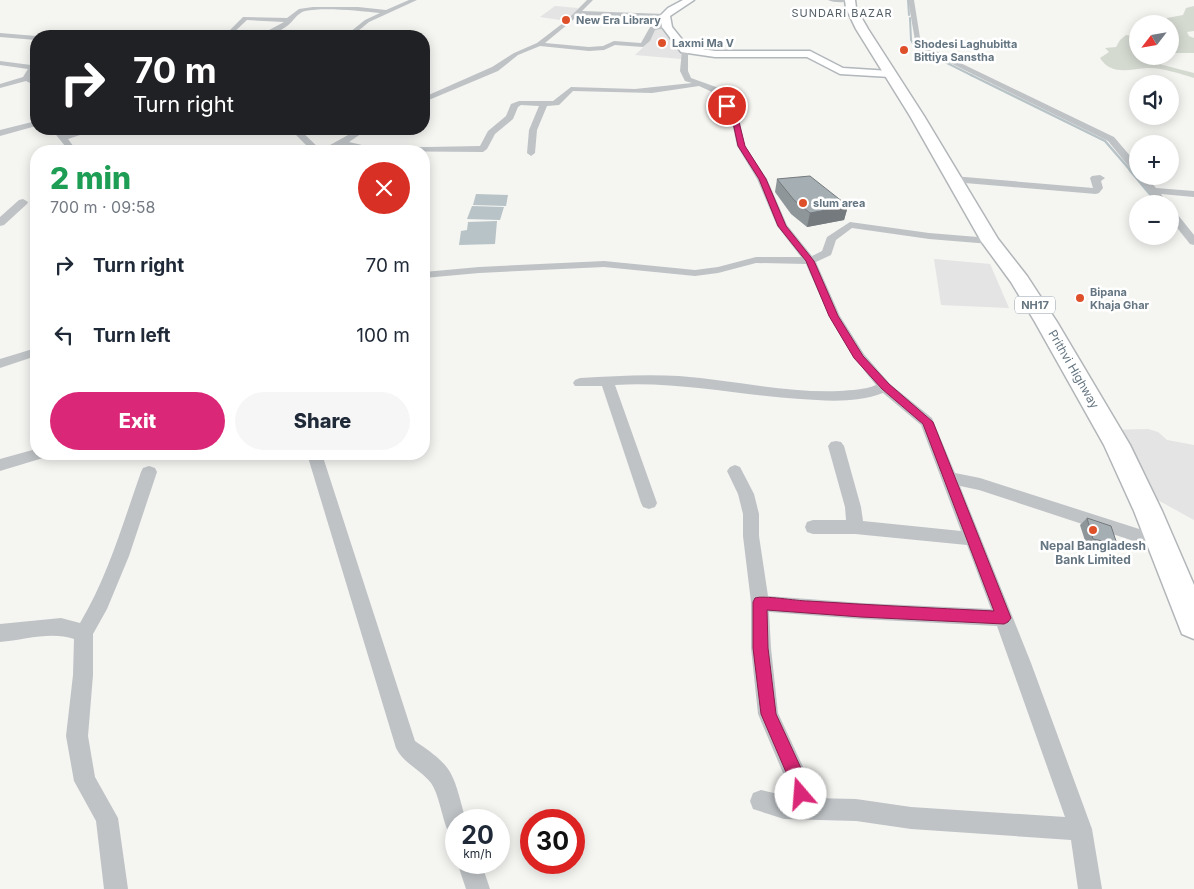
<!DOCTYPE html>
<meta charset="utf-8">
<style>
body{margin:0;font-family:Inter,sans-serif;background:#f6f6f7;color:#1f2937;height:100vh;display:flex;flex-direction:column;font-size:19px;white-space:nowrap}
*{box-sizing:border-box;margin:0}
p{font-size:16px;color:#747a83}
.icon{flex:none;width:28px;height:28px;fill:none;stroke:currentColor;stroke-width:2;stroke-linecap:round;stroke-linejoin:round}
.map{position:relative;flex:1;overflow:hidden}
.drawer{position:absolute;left:30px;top:145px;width:400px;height:315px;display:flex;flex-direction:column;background:#fff;border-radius:20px;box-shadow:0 2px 12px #0003}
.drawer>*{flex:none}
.banner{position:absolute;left:30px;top:30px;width:400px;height:105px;border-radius:20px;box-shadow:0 2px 12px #0003;background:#202124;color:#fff;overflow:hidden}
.needle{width:32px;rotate:239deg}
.fabs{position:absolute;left:1129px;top:15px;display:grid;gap:10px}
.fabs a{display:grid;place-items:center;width:50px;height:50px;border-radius:50%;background:#fff;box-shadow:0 2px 12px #0003;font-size:25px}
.speed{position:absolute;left:445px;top:809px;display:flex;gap:10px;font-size:25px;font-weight:700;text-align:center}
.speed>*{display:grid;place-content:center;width:65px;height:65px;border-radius:50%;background:#fff;box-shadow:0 2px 12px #0003;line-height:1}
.speed small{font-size:12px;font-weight:400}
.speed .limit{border:8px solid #d22;background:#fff;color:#111}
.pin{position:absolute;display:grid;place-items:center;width:42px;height:42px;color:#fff;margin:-21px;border:2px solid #fff;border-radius:50%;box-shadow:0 1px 5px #0007}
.me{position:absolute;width:55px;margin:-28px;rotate:342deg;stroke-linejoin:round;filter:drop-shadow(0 0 4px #0008)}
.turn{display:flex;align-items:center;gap:18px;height:105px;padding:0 20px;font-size:22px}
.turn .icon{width:65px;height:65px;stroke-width:2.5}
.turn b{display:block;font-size:35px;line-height:42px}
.round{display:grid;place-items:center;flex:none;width:52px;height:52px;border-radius:26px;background:#f6f6f7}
.summary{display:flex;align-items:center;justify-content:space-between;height:85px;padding:0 20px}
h1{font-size:30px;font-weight:800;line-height:38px;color:#1e9e55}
.primary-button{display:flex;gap:10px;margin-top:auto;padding:10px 20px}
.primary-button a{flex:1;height:58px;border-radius:30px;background:#db2777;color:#fff;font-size:20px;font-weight:800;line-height:58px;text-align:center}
.primary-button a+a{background:#f6f6f7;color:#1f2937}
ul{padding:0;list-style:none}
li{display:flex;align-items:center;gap:15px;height:70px;padding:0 20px}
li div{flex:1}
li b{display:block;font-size:19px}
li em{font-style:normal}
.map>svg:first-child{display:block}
.built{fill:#e3e4e3}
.green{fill:#d5dad1}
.water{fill:#b7c3c7}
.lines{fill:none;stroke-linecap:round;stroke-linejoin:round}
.stream-far2{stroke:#b7c3c7;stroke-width:2}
.stream-far1{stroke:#b7c3c7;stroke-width:2.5}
.stream{stroke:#b7c3c7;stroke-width:3}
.secondary-casing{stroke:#b1b7bb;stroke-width:3}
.trunk-casing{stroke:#b2b6b9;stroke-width:3}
.minor{fill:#bfc3c6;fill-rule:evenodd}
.secondary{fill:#fff;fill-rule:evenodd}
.trunk{fill:#fff;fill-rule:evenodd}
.wall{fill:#8e969a}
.shaded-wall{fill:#747a7d}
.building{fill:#a5aeb3;stroke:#747a7d}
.route{fill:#db2777;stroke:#8e194d}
.poi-dot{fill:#de5029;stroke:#fff;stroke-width:2}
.labels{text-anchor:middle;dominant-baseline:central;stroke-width:5;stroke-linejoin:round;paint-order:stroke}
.far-neighbourhood-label{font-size:11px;letter-spacing:1px;fill:#535f68;stroke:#fff}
.far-poi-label{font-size:11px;font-weight:bold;fill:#657682;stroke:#fff;text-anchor:start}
.shield{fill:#fff;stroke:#939fa8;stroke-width:1}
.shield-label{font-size:11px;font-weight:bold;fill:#657682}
.street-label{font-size:12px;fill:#657682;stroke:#fff}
.poi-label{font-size:12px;font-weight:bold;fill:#657682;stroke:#fff}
</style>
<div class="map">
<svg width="1194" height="889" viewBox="0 0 1194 889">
<rect width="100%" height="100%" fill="#f5f5f2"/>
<g class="built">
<path d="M555,6L578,8L575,15L567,21L540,17Z"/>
<path d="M653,28H667L683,52L682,59L635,55L650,41Z"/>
<path d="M934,259L990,264L1009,308L941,305Z"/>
<path d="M1148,429L1158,432L1167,440L1194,445V520L1145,493L1108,430Z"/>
</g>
<g class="green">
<path d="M1194,6V31L1187,32L1189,36L1194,38V53H1170V24H1167V18L1183,15L1186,8Z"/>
<path d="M1126,35L1137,36L1138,56L1159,64L1194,73V78C1182,74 1160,67 1147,68C1131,69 1111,76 1100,58L1109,52L1105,48L1116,47L1120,40Z"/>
</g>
<g class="water">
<path d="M476,194L508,195L506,206L473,205Z"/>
<path d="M472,206L504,207L500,220L467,219Z"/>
<path d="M497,221L495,244L459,245L461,231L467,230L468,222Z"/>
</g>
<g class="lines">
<g class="stream-far2">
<path d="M908,0L909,15"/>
<path d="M910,18L911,40L915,47L973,76"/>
</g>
<path class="stream-far1" d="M971,75L1105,141L1131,171"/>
<path class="stream" d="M1130,170L1151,195"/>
<defs>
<path id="secondary" d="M683,0H694L670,16L672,27L688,47L715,51H810L843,68L890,71L895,74L890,77L840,74L807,57H715L681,52L662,27L660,16L668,8Z"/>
<path id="trunk" d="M845,0H855L856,8L868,29L924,116L998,239L1027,276L1057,322L1130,445L1162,511L1194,585V639L1182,634L1134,511L1104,445L1035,322L1011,282L981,241L910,116L856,29L846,8Z"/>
</defs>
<use href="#secondary" class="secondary-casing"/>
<use href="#trunk" class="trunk-casing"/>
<g class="minor">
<path d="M409,0H417L369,22L352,36H345L365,20L380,13C359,11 325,7 305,11C297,13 293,22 287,26C279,32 267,37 258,36L284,22L247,20L232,34L148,36L186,30H230L243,17L287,18L299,9L313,7H358L386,10Z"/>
<path d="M587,0H593L582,11L665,14L668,16L665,18L579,15L545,43L589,47L603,46L614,41L641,43L650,27L667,25L670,27L655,30L650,41L643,47L615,45L604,50L589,51L540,46L518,55L498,71L424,102V97L492,67L514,53L537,43L567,20Z"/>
<path d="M828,0H853C847,3 834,3 828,0Z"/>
<path d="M908,0H914L921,44L1114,137L1138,165V176H1146L1156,188L1194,191V197L1161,194L1168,204H1158L1138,178L1137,175L1135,174L1108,141L916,46Z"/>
<path d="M0,33L36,36H37L36,40L0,37Z"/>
<path d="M685,48L688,50V71L691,78L716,87L724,95L739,118L745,146L767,179L787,225L812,256L822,251L827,237L850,222L929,233L990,238L995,241L990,244L929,239L852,228L836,240L831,255L816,262L840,316L864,354L890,384L932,418L955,473L980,478L1161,536L1167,538L1170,543L1167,548L1161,550L979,490L960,486L1031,663L1092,829L1102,889H1078L1071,840L911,829L856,821L784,819L753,809L750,801L753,793L761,790L791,797L786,780L758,714L751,648V602L743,536V514L738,494L727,471L730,467L735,465L740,467L754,494L759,514V536L768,596L861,603L991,609L967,545L855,534H813L807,532L805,527L807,522L813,520H846L845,507L828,446L831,442L836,441L841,442L844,446L861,507L863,521L961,531L921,425L883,393C857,403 827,401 800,399C738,395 677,381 615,385L657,503L655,507L649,509L643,507L641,503L602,386H575L573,383L575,380L580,378C613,376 646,374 679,376C733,380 784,393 839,391C852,390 864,390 876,385C843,346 826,311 806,264L756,263L718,273L695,276L604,267L479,273L424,278V272L479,267L604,261L695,270L718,267L756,257H801L777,226L757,179L737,146L731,118L717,96L710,91L699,86L652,93L573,91L559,105L547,106L537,130L535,153L531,156L527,153L529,130L539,106L521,105L518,107L513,119L495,134L487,149L483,152L365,151L343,146L332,151H312L290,129H299L321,150L359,129H368L349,142L375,148L480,146L488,131L506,116L511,104L519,101H553L571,87L635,89L692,83L685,81L680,71L682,50ZM769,612L861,619L997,626L1065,817L911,807L856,799L813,798L805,771L778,713L771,648Z"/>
<path d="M33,60H36V67L31,77L36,81V86L26,81L0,88V84L23,77L28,69L0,65V61L31,65Z"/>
<path d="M36,121V126L0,136V130Z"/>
<path d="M54,129H60L64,134L85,129H98L68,139L77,151H69L53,131Z"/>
<path d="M1100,175L1105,178L1101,181L1103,188L1099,193L1096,194L953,182L948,179L953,176L1093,188L1090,178L1092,176Z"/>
<path d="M23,199L28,202L27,204L4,225L0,226V217L19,200Z"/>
<path d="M1170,209L1174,210L1194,235V245L1190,244L1170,219Z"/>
<path d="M36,348V356L0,368V359Z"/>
<path d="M36,449V454H45L43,458L0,471V459Z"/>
<path d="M307,454H322L415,741C428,750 442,759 450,772C458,786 461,805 466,820H456V834L448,831C442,818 439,794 431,783C421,770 403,763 396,748Z"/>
<path d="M149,466L155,468L157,472L129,556L107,609L93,634V675L88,736L95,777L118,818L128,889H104L96,821L74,781L66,736L73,675L74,639C51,631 24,640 0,642V624L61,618L80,623C108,576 123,523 141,472L143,468Z"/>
<path d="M457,862H481L490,889H466Z"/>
</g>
<use href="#secondary" class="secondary"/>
<use href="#trunk" class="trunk"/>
</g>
<g class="wall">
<path d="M777,179L848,206L844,220L807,227L791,214L775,192Z"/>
<path d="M1087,518L1117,544L1110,551L1087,547L1080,525Z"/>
</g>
<path class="shaded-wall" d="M848,206L844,220L807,227L810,213Z"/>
<g class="building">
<path d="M810,176L848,206L810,213L794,200L777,179Z"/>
<path d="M1087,518L1111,526L1117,544L1093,539Z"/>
</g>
<path class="route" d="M725,105H729L738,118L745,146L766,179L786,226L814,261L838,316L863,356L889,384L933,422L1011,618L1008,622L1004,624L861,617L767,610L768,648L776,714L806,779L809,794L807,800L801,802L795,800L789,779L761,714L753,648V602L755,598C763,595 797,601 808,601C870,605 932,608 994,611L923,424L882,389L854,358L829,316L806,261L778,226L759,179L738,146L732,118Z"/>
<g class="poi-dot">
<circle cx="566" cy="20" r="5"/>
<circle cx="662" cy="43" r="5"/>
<circle cx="904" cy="50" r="5"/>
<circle cx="803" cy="203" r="5"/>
<circle cx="1080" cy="298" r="5"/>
<circle cx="1093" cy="530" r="5"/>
</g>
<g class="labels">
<g class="far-neighbourhood-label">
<text x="842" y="13">SUNDARI BAZAR</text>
</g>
<g class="far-poi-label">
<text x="576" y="20">New Era Library</text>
<text x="672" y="43">Laxmi Ma V</text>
<text x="914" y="44">Shodesi Laghubitta<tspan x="914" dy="13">Bittiya Sanstha</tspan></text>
<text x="813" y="203">slum area</text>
<text x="1090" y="292">Bipana<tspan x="1090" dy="13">Khaja Ghar</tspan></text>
</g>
<rect class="shield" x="1015" y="296.5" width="40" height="17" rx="4"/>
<g class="shield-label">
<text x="1035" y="305">NH17</text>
</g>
<g class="street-label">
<text transform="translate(1074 369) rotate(60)">Prithvi Highway</text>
</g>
<g class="poi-label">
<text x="1093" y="545">Nepal Bangladesh<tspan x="1093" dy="14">Bank Limited</tspan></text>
</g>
</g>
</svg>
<div class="fabs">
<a><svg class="needle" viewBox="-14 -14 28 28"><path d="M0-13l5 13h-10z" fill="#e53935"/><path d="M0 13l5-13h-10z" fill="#747a83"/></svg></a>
<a><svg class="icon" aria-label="sound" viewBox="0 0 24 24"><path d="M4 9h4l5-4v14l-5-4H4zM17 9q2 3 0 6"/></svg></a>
<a>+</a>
<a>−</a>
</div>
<div class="speed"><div>20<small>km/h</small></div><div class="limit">30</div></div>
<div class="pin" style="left:727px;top:106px;background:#d93025"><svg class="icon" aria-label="arrive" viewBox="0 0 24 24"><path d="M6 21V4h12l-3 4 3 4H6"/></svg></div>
<svg class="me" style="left:801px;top:794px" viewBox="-20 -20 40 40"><circle r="19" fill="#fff"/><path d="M0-13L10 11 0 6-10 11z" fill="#db2777"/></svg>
<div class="banner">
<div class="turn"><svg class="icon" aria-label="right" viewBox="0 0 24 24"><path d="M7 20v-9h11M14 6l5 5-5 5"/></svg><div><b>70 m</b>Turn right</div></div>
</div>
<section class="drawer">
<div class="summary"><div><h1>2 min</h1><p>700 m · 09:58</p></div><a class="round" style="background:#d93025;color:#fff"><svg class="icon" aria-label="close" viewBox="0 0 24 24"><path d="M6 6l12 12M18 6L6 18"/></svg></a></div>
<ul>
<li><svg class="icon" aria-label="right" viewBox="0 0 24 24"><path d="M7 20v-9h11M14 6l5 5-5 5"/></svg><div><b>Turn right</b></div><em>70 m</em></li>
<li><svg class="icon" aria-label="left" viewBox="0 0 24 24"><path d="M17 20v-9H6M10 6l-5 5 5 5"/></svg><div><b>Turn left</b></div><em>100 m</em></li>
</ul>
<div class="primary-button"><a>Exit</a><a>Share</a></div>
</section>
</div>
